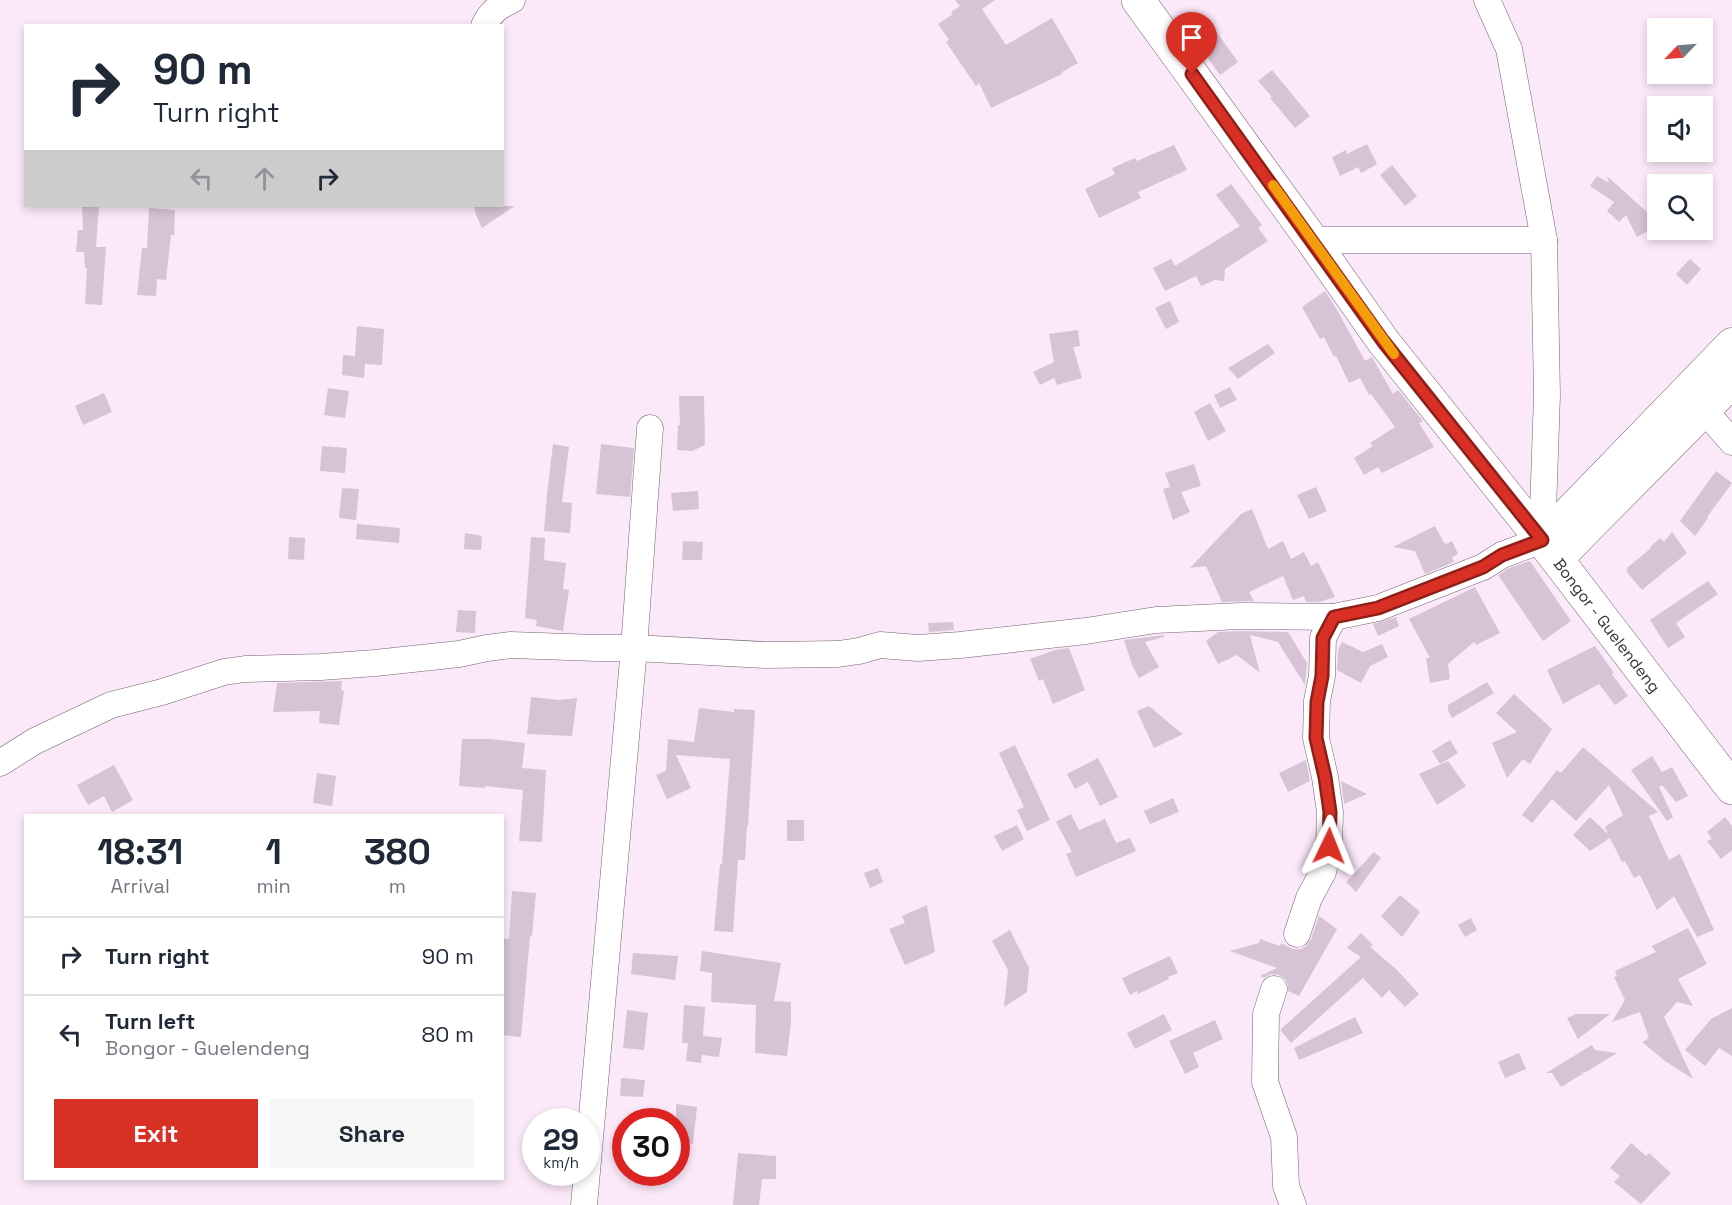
<!DOCTYPE html>
<style>
body{margin:0;font-family:"Space Grotesk",sans-serif;background:#f6f6f7;color:#1f2937;height:100vh;display:flex;flex-direction:column;font-size:22px;white-space:nowrap}
*{box-sizing:border-box;margin:0}
p{font-size:20px;color:#747a83}
.icon{flex:none;width:33px;height:33px;fill:none;stroke:currentColor;stroke-width:2;stroke-linecap:round;stroke-linejoin:round}
.map{position:relative;flex:1;overflow:hidden}
.details{position:absolute;left:24px;top:814px;width:480px;height:366px;display:flex;flex-direction:column;background:#fff;border-radius:0px;box-shadow:0 3px 9px #0003}
.details>*{flex:none}
.guide{position:absolute;left:24px;top:24px;width:480px;height:183px;border-radius:0px;box-shadow:0 3px 9px #0003;background:#fff;color:#1f2937;overflow:hidden}
.needle{width:39px;rotate:245deg}
.buttons{position:absolute;left:1647px;top:18px;display:grid;gap:12px}
.buttons a{display:grid;place-items:center;width:66px;height:66px;border-radius:0px;background:#fff;box-shadow:0 3px 9px #0003;font-size:30px}
.speed{position:absolute;left:522px;top:1108px;display:flex;gap:12px;font-size:30px;font-weight:700;text-align:center}
.speed>*{display:grid;place-content:center;width:78px;height:78px;border-radius:50%;background:#fff;box-shadow:0 3px 9px #0003;line-height:1}
.speed small{font-size:15px;font-weight:400}
.speed .limit{border:9px solid #d22;background:#fff;color:#111}
.pin{position:absolute;display:grid;place-items:center;width:51px;height:51px;color:#fff;margin:-62px -26px;border-radius:50% 50% 50% 0;rotate:-45deg;box-shadow:0 0 6px #0007}
.pin .icon{rotate:45deg}
.me{position:absolute;width:66px;margin:-33px;rotate:2deg;stroke-linejoin:round;filter:drop-shadow(0 0 4px #0008)}
.turn{display:flex;align-items:center;gap:21px;height:126px;padding:0 30px;font-size:27px}
.turn .icon{width:78px;height:78px;stroke-width:2.5}
.turn b{display:block;font-size:42px;line-height:51px}
.lanes{display:flex;align-items:center;height:57px;padding:0 30px;background:#0003;justify-content:center;gap:30px;direction:ltr}
.lanes .off{opacity:.35}
.eta{display:flex;justify-content:space-evenly;align-items:center;height:102px;text-align:center}
.eta b{font-size:36px;font-weight:800;line-height:42px}
.primary-button{display:flex;gap:12px;margin-top:auto;padding:12px 30px}
.primary-button a{flex:1;height:69px;border-radius:0px;background:#d93025;color:#fff;font-size:24px;font-weight:800;line-height:69px;text-align:center}
.primary-button a+a{background:#f6f6f7;color:#1f2937}
ul{padding:0;list-style:none}
li{display:flex;align-items:center;gap:18px;height:78px;padding:0 30px;border-top:2px solid #e0e1e3}
li div{flex:1}
li b{display:block;font-size:22px}
li em{font-style:normal}
.map>svg:first-child{display:block}
.building{fill:#d6c3d5}
.lines{fill:none;stroke-linecap:round;stroke-linejoin:round}
.minor-casing{stroke:#736272;stroke-width:27}
.major-casing{stroke:#736272;stroke-width:33}
.highway-casing{stroke:#736272;stroke-width:34}
.minor{stroke:#fff;stroke-width:26}
.major{stroke:#fff;stroke-width:32}
.highway{stroke:#fff;stroke-width:33}
.route-casing{stroke:#8d1f18;stroke-width:15}
.route{stroke:#d93025;stroke-width:10}
.slow{stroke:#f59e0b;stroke-width:10}
.labels{text-anchor:middle;dominant-baseline:central;stroke-width:5;stroke-linejoin:round;paint-order:stroke}
.street-label{font-size:16px;fill:#3b333a;stroke:#fefafe}
</style>
<div class="map">
<svg width="1732" height="1205" viewBox="0 0 1732 1205">
<rect width="100%" height="100%" fill="#fbe8f9"/>
<g class="building">
<path d="M955,0H995L982,9L1006,45L1052,18L1078,63L1062,72V74L991,108L979,83L976,86L946,42L949,40L938,24L953,14L951,12L960,6Z"/>
<path d="M1213,27L1238,62L1220,75L1195,40Z"/>
<path d="M1272,70L1310,116L1295,128L1270,98L1272,97L1258,81Z"/>
<path d="M1367,144L1377,164L1361,173L1358,167L1340,176L1332,157L1346,150L1347,154Z"/>
<path d="M1174,145L1187,170L1138,192L1141,198L1099,218L1085,189L1115,174L1112,168L1135,158L1137,161Z"/>
<path d="M1392,165L1417,196L1405,206L1380,175Z"/>
<path d="M1597,176L1609,183L1607,176L1648,213L1650,212L1657,226L1637,237L1626,215L1619,222L1607,211L1614,202L1590,186Z"/>
<path d="M1231,184L1262,225L1258,228L1268,241L1225,269L1224,281L1215,280L1201,286L1196,276L1165,291L1153,268L1171,259L1175,266L1240,226L1216,195Z"/>
<path d="M82,206H99L96,247H106L102,305L85,304L87,268H85L84,252H76L78,230H83Z"/>
<path d="M474,206H515L482,228L476,215Z"/>
<path d="M149,208L175,210L174,235H171L166,280L157,279L156,296L137,295L142,248H147Z"/>
<path d="M1690,259L1701,269L1687,285L1676,274Z"/>
<path d="M1325,291L1337,310L1365,361L1372,357L1393,394L1398,390L1423,421L1419,423L1434,447L1382,473L1378,467L1364,475L1354,458L1373,446L1370,443L1395,427L1371,394L1369,395L1360,378L1349,383L1336,356L1334,357L1324,337L1320,339L1302,307Z"/>
<path d="M1170,301L1179,322L1166,329L1155,308Z"/>
<path d="M357,326L384,329L382,365L365,364L364,378L342,375L343,355L355,356Z"/>
<path d="M1078,330L1080,346L1073,347L1082,378L1057,385L1054,378L1040,385L1033,372L1054,362L1049,334Z"/>
<path d="M1268,344L1275,353L1238,379L1228,368Z"/>
<path d="M1230,387L1237,400L1220,408L1214,395Z"/>
<path d="M328,388L349,391L345,418L324,415Z"/>
<path d="M104,393L112,412L83,425L75,406Z"/>
<path d="M679,396H704L705,445L692,451L677,450L678,425H680Z"/>
<path d="M1210,403L1226,431L1208,441L1194,412Z"/>
<path d="M553,444L569,447L562,502L572,503L570,533L544,531L547,494Z"/>
<path d="M601,444L634,448L630,497L596,494Z"/>
<path d="M322,446L347,448L345,473L320,471Z"/>
<path d="M1194,464L1201,486L1181,492L1190,512L1173,520L1163,489L1170,487L1165,473Z"/>
<path d="M1716,471L1732,483L1707,517L1708,518L1695,536L1680,521Z"/>
<path d="M1316,487L1327,511L1309,519L1297,495Z"/>
<path d="M342,488L359,489L356,520L339,518Z"/>
<path d="M698,491L699,509L673,511L671,493Z"/>
<path d="M1252,509L1268,549L1283,541L1291,559L1304,552L1311,566L1318,562L1335,597L1319,602H1306L1304,596L1293,600L1283,576L1249,592L1254,601L1222,602L1206,566L1190,568L1241,514Z"/>
<path d="M357,524L400,528L399,543L356,539Z"/>
<path d="M1435,526L1443,541L1446,544L1452,541L1458,554L1452,557L1454,562L1425,574L1415,551L1393,547Z"/>
<path d="M1672,532L1687,553L1642,590L1626,571L1628,570L1627,568L1651,548L1650,547L1660,538L1664,542Z"/>
<path d="M465,533L482,536L481,550L464,549Z"/>
<path d="M289,537L305,538L304,560L288,559Z"/>
<path d="M531,537L545,538L544,560L566,563L563,589L569,590L563,631L536,626L537,620L525,618Z"/>
<path d="M683,541L703,542L702,560H682Z"/>
<path d="M1530,561L1571,621L1543,641L1498,575L1509,568Z"/>
<path d="M1708,581L1718,594L1676,623L1685,637L1668,648L1650,620Z"/>
<path d="M1475,587L1500,633L1476,645L1474,642L1448,664L1450,679L1430,683L1426,658H1430L1409,619Z"/>
<path d="M458,610L476,611L475,633L456,632Z"/>
<path d="M1396,617L1399,626L1378,636L1373,624Z"/>
<path d="M953,622L954,630L929,632L928,623Z"/>
<path d="M1241,631L1288,632L1307,663L1305,685L1278,642L1250,635L1260,673L1237,655L1218,664L1206,641L1218,632Z"/>
<path d="M1164,635V637L1145,642L1159,667L1139,678L1132,665L1124,640Z"/>
<path d="M1342,642L1363,652L1382,644L1388,657L1370,666L1361,683L1337,670L1338,650Z"/>
<path d="M1595,646L1614,673L1612,674L1628,696L1615,705L1599,684L1563,704L1547,670Z"/>
<path d="M1069,648L1085,690L1053,704L1043,679L1039,681L1030,659L1055,650Z"/>
<path d="M342,681L341,690L344,691L339,725L319,723L320,711L273,712L277,683Z"/>
<path d="M1487,682L1494,693L1452,718L1448,711V705Z"/>
<path d="M1514,694L1552,729L1530,764L1523,759L1507,778L1492,743L1517,732L1496,713Z"/>
<path d="M531,697L559,700L577,698L572,736L527,734Z"/>
<path d="M1149,706L1175,728L1183,734L1154,748L1137,711Z"/>
<path d="M699,708L734,712V709L755,710L748,826H747L745,860H738L733,932L714,931L720,864H722L730,759L676,755L691,788L667,799L656,775L666,771L668,739L694,742Z"/>
<path d="M462,739H490L525,743L522,768L546,770L542,842L519,841L523,790L485,786V788L459,786Z"/>
<path d="M1450,740L1458,753L1440,764L1432,751Z"/>
<path d="M1015,745L1050,820L1027,831L1017,810L1024,807L999,753Z"/>
<path d="M1583,747L1658,812L1649,816L1669,860L1680,854L1714,930L1697,937L1674,896L1657,910L1640,875L1634,878L1625,861L1622,862L1610,838L1590,851L1573,835L1590,817L1608,834L1605,827L1623,815L1609,785L1576,821L1552,799L1532,823L1522,815L1557,770L1561,773Z"/>
<path d="M1652,756L1662,772L1672,767L1688,796L1676,802L1662,785L1659,787L1673,817L1667,821L1631,770Z"/>
<path d="M1098,758L1118,797L1100,806L1088,782L1075,789L1067,774Z"/>
<path d="M1306,760L1310,781L1288,792L1279,773Z"/>
<path d="M1448,761L1466,786L1437,805L1419,774Z"/>
<path d="M114,765L133,800L112,812L104,796L88,805L77,785Z"/>
<path d="M317,773L336,776L332,806L313,803Z"/>
<path d="M1341,781L1367,794L1344,804Z"/>
<path d="M1173,798L1179,812L1150,824L1144,811Z"/>
<path d="M1071,814L1079,830L1105,819L1116,843L1130,838L1136,851L1076,877L1066,854L1072,852L1056,822Z"/>
<path d="M1725,817L1732,826V850L1721,859L1707,841L1712,839L1707,832Z"/>
<rect x="787" y="820" width="17" height="21"/>
<path d="M1017,825L1024,839L1002,851L994,836Z"/>
<path d="M1374,852L1381,858L1356,892L1346,882Z"/>
<path d="M878,868L883,882L870,888L864,873Z"/>
<path d="M512,891L536,893L532,936H530L521,1037L502,1035V938L509,939Z"/>
<path d="M1400,895L1420,912L1402,937L1381,916Z"/>
<path d="M927,905L935,952L905,965L889,929L905,923L902,916Z"/>
<path d="M1319,916L1337,929L1299,996L1288,991V985L1285,979L1279,975L1271,974L1264,978L1260,976L1277,968L1230,951L1259,943L1260,939L1280,946L1281,943L1293,949H1301L1306,946L1311,939Z"/>
<path d="M1471,918L1477,930L1465,937L1458,925Z"/>
<path d="M1688,928L1707,964L1678,979L1693,1006L1677,1002L1664,1017L1693,1079L1665,1061L1642,1042L1649,1038L1640,1012L1612,1022L1625,1000L1614,977L1617,976L1615,971L1656,952L1652,946Z"/>
<path d="M1010,930L1029,968L1027,992L1004,1007L1008,970L992,941Z"/>
<path d="M1361,933L1373,945L1370,947L1397,970L1419,994L1405,1007L1389,990L1382,998L1363,978L1291,1043L1281,1031V1029L1361,957L1347,948Z"/>
<path d="M702,951L781,963L774,1001L791,1002V1022L787,1056L755,1053L756,1005L711,1002L712,973L700,971Z"/>
<path d="M633,953L678,956L675,980L631,974Z"/>
<path d="M1170,956L1178,973L1168,977L1169,979L1138,994L1137,991L1130,995L1122,978Z"/>
<path d="M684,1005L705,1007L703,1036L722,1038L719,1057L702,1055L701,1063L686,1061L688,1043H682Z"/>
<path d="M1732,1008V1056L1719,1048L1705,1066L1685,1050L1711,1019Z"/>
<path d="M627,1010L648,1013L644,1050L623,1048Z"/>
<path d="M1164,1014L1172,1030L1135,1049L1127,1033Z"/>
<path d="M1576,1014H1610L1578,1039L1567,1018Z"/>
<path d="M1355,1017L1363,1033L1299,1060L1294,1048Z"/>
<path d="M1215,1020L1223,1039L1193,1053L1199,1067L1185,1074L1169,1041Z"/>
<path d="M1592,1045L1595,1050L1617,1053L1586,1072H1582L1584,1073L1561,1087L1552,1073H1546Z"/>
<path d="M1519,1053L1526,1069L1505,1078L1498,1062Z"/>
<path d="M621,1078L645,1080L643,1097L620,1096Z"/>
<path d="M676,1104L697,1107L693,1144L676,1142Z"/>
<path d="M1631,1143L1646,1156L1649,1153L1671,1173L1641,1204L1614,1182L1620,1176L1610,1168Z"/>
<path d="M738,1153L776,1156V1179H762L759,1205H733Z"/>
</g>
<g class="lines">
<defs>
<g id="minor">
<path d="M484,26C490,12 499,6 512,0"/>
<path d="M1312,240H1544"/>
<path d="M1705,411L1732,442"/>
<path d="M0,763L35,741L111,705L162,692L224,672L245,669L321,667L375,663L459,654L487,648L511,645L597,648H634L766,655L838,654L859,651L880,645L918,648L960,645L1086,631L1156,620L1241,616L1334,617L1378,608L1483,567L1502,555L1542,540L1547,395L1544,240L1509,49L1487,0"/>
<path d="M1297,934L1309,898L1323,872L1329,846L1330,812L1325,777L1316,738L1317,701L1322,676L1323,638L1334,617"/>
<path d="M1274,989L1266,1014L1265,1082L1284,1137L1286,1186L1293,1205"/>
<path d="M584,1205L634,648L650,428"/>
</g>
<g id="major">
<path d="M1542,540L1732,344"/>
<path d="M1557,559L1732,382"/>
</g>
<g id="highway">
<path id="s1" d="M1138,0L1312,240L1383,341L1542,540L1732,788"/>
</g>
</defs>
<use href="#minor" class="minor-casing"/>
<use href="#major" class="major-casing"/>
<use href="#highway" class="highway-casing"/>
<use href="#minor" class="minor"/>
<use href="#major" class="major"/>
<use href="#highway" class="highway"/>
</g>
<g class="lines">
<defs>
<path id="route" d="M1192,74L1383,341L1542,540L1502,555L1483,567L1378,608L1334,617L1323,638L1322,676L1317,702L1316,738L1325,777L1330,812L1329,846"/>
</defs>
<use href="#route" class="route-casing"/>
<use href="#route" class="route"/>
<path class="slow" d="M1273,185L1394,354"/>
</g>
<g class="labels">
<g class="street-label">
<text stroke="none"><textPath href="#s1" startOffset="782">Bongor - Guelendeng</textPath></text>
</g>
</g>
</svg>
<div class="buttons">
<a><svg class="needle" viewBox="-14 -14 28 28"><path d="M0-13l5 13h-10z" fill="#e53935"/><path d="M0 13l5-13h-10z" fill="#747a83"/></svg></a>
<a><svg class="icon" aria-label="sound" viewBox="0 0 24 24"><path d="M4 9h4l5-4v14l-5-4H4zM17 9q2 3 0 6"/></svg></a>
<a><svg class="icon" aria-label="search" viewBox="0 0 24 24"><circle cx="10" cy="10" r="6"/><path d="M15 15l6 6"/></svg></a>
</div>
<div class="speed"><div>29<small>km/h</small></div><div class="limit">30</div></div>
<div class="pin" style="left:1192px;top:74px;background:#d93025"><svg class="icon" aria-label="arrive" viewBox="0 0 24 24"><path d="M6 21V4h12l-3 4 3 4H6"/></svg></div>
<svg class="me" style="left:1329px;top:846px" viewBox="-20 -20 40 40"><path d="M0-17L14 15 0 8-14 15z" fill="#d93025" stroke="#fff" stroke-width="4"/></svg>
<div class="guide">
<div class="turn"><svg class="icon" aria-label="right" viewBox="0 0 24 24"><path d="M7 20v-9h11M14 6l5 5-5 5"/></svg><div><b>90 m</b>Turn right</div></div>
<div class="lanes"><svg class="icon off" aria-label="left" viewBox="0 0 24 24"><path d="M17 20v-9H6M10 6l-5 5 5 5"/></svg><svg class="icon off" aria-label="ahead" viewBox="0 0 24 24"><path d="M12 20V5M6 11l6-6 6 6"/></svg><svg class="icon" aria-label="right" viewBox="0 0 24 24"><path d="M7 20v-9h11M14 6l5 5-5 5"/></svg></div>
</div>
<section class="details">
<div class="eta">
<div><b>18:31</b><p>Arrival</p></div>
<div><b>1</b><p>min</p></div>
<div><b>380</b><p>m</p></div>
</div>
<ul>
<li><svg class="icon" aria-label="right" viewBox="0 0 24 24"><path d="M7 20v-9h11M14 6l5 5-5 5"/></svg><div><b>Turn right</b></div><em>90 m</em></li>
<li><svg class="icon" aria-label="left" viewBox="0 0 24 24"><path d="M17 20v-9H6M10 6l-5 5 5 5"/></svg><div><b>Turn left</b><p>Bongor - Guelendeng</p></div><em>80 m</em></li>
</ul>
<div class="primary-button"><a>Exit</a><a>Share</a></div>
</section>
</div>
